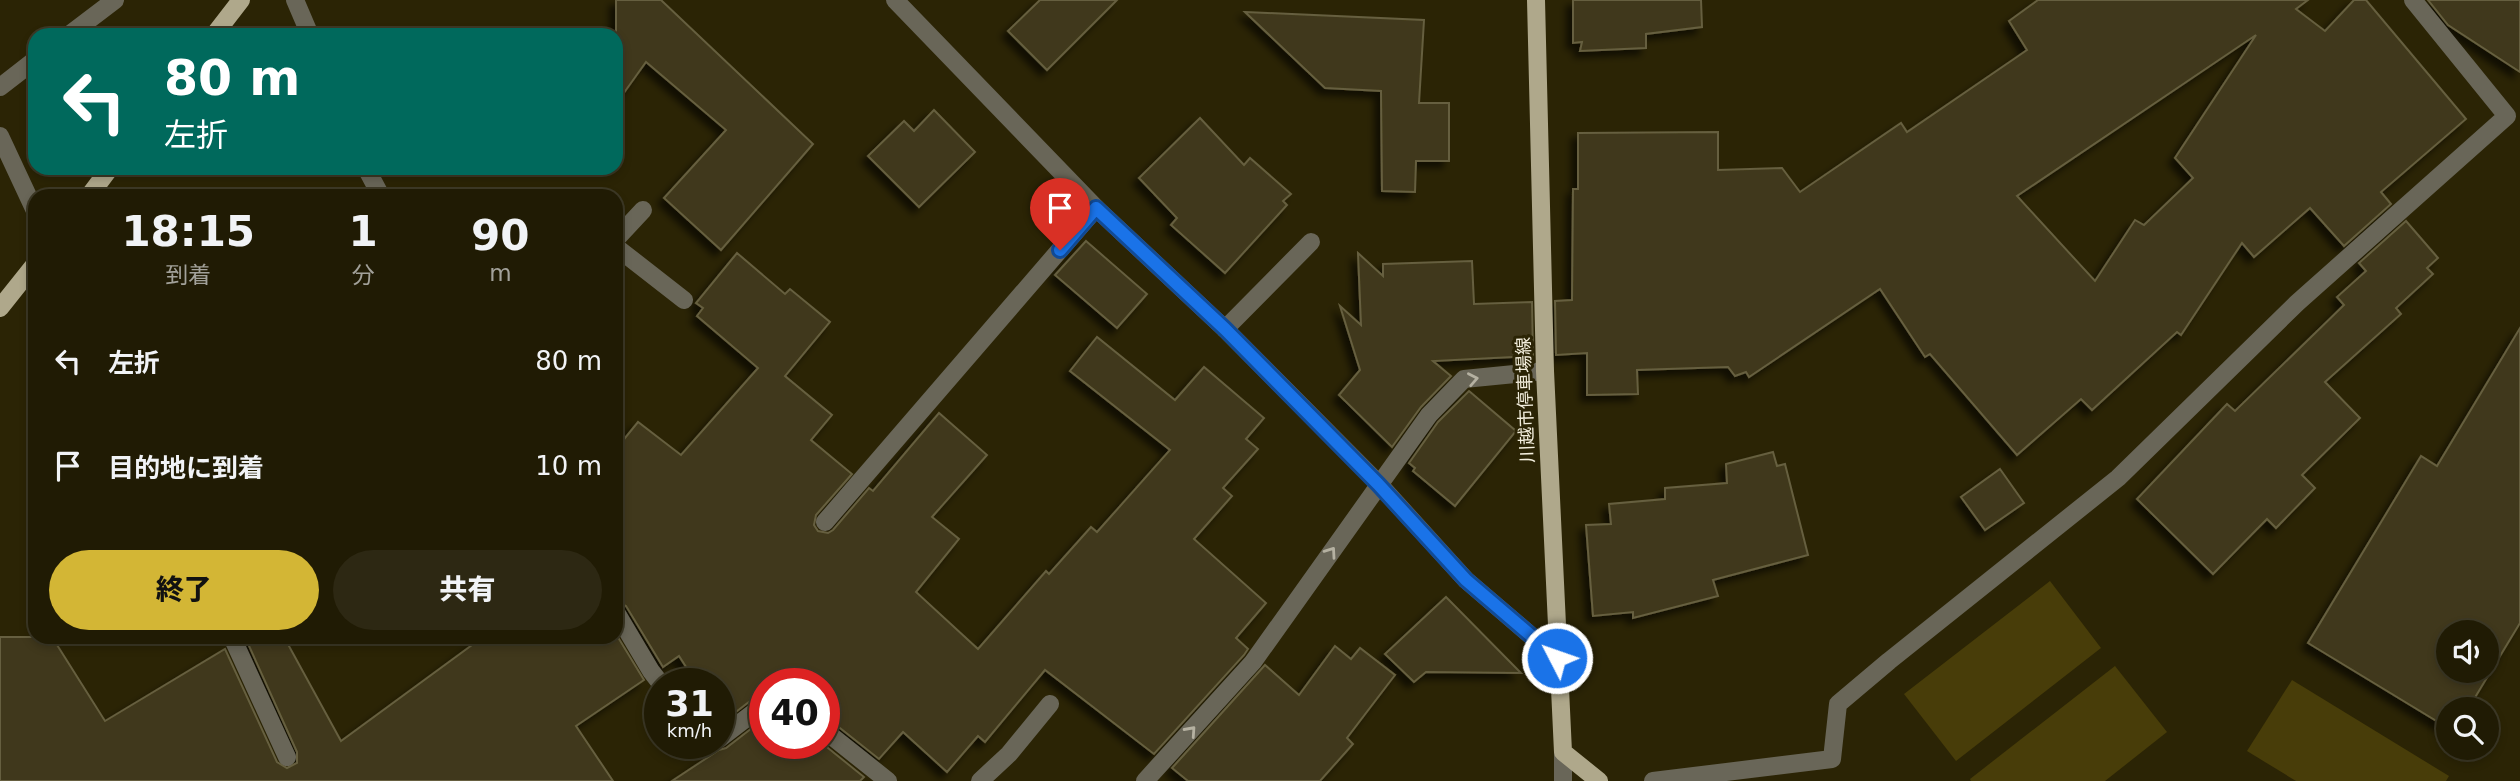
<!DOCTYPE html>
<html lang="ja">
<meta charset="utf-8">
<style>
body{margin:0;font-family:"DejaVu Sans","Noto Sans JP",sans-serif;background:#2d2813;color:#f1f3f6;height:100vh;display:flex;flex-direction:column;font-size:26px;white-space:nowrap}
*{box-sizing:border-box;margin:0}
p{font-size:23px;color:#a2a19a}
.icon{flex:none;width:38px;height:38px;fill:none;stroke:currentColor;stroke-width:2;stroke-linecap:round;stroke-linejoin:round}
.map{position:relative;flex:1;overflow:hidden}
.sheet{position:absolute;left:28px;top:189px;width:595px;height:455px;display:flex;flex-direction:column;background:#201b04;border-radius:21px;box-shadow:0 4px 10px #0003,0 0 0 2px #3d3926}
.sheet>*{flex:none}
.guide{position:absolute;left:28px;top:28px;width:595px;height:147px;border-radius:21px;box-shadow:0 4px 10px #0003,0 0 0 2px #3d3926;background:#00695c;color:#fff;overflow:hidden}
.controls{position:absolute;left:2436px;top:620px;display:grid;gap:14px}
.controls a{display:grid;place-items:center;width:63px;height:63px;border-radius:50%;background:#201b04;box-shadow:0 4px 10px #0003,0 0 0 2px #3d3926;font-size:35px}
.speed{position:absolute;left:644px;top:668px;display:flex;gap:14px;font-size:35px;font-weight:700;text-align:center}
.speed>*{display:grid;place-content:center;width:91px;height:91px;border-radius:50%;background:#201b04;box-shadow:0 4px 10px #0003,0 0 0 2px #3d3926;line-height:1}
.speed small{font-size:18px;font-weight:400}
.speed .limit{border:10px solid #d22;background:#fff;color:#111}
.pin{position:absolute;display:grid;place-items:center;width:60px;height:60px;color:#fff;margin:-72px -30px;border-radius:50% 50% 50% 0;rotate:-45deg;box-shadow:0 0 7px #0007}
.pin .icon{rotate:45deg}
.me{position:absolute;width:77px;margin:-38px;rotate:311deg;stroke-linejoin:round;filter:drop-shadow(0 0 5px #0008)}
.turn{display:flex;align-items:center;gap:24px;height:147px;padding:0 21px;font-size:32px}
.turn .icon{width:91px;height:91px;stroke-width:2.5}
.turn b{display:block;font-size:49px;line-height:60px}
.eta{display:flex;justify-content:space-evenly;align-items:center;height:119px;text-align:center}
.eta b{font-size:42px;font-weight:800;line-height:49px}
.primary-button{display:flex;gap:14px;margin-top:auto;padding:14px 21px}
.primary-button a{flex:1;height:80px;border-radius:42px;background:#d3b635;color:#111;font-size:28px;font-weight:800;line-height:80px;text-align:center}
.primary-button a+a{background:#2d2813;color:#f1f3f6}
ul{padding:0;list-style:none}
li{display:flex;align-items:center;gap:21px;height:105px;padding:0 21px}
li div{flex:1}
li b{display:block;font-size:26px}
li em{font-style:normal}
.map>svg:first-child{display:block}
.green{fill:#483d09}
.building{fill:#40391a;stroke:#665f3f;stroke-width:2;fill-rule:evenodd;filter:url(#shadow)}
.lines{fill:none;stroke-linecap:round;stroke-linejoin:round}
.minor{stroke:#696658;stroke-width:18}
.major{stroke:#afa88b;stroke-width:18}
.oneway{stroke:#b5b1a1}
.route-casing{stroke:#114b97;stroke-width:18}
.route{stroke:#1a73e8;stroke-width:12}
.labels{text-anchor:middle;dominant-baseline:central;stroke-width:6;stroke-linejoin:round;paint-order:stroke}
.street-label{font-size:18px;fill:#f3eedd;stroke:#2b2405}
</style>
<div class="map">
<svg width="2520" height="781" viewBox="0 0 2520 781">
<defs>
<filter id="shadow"><feDropShadow dx="-6" dy="6" stdDeviation="3.5" flood-color="#0009"/></filter>
</defs>
<rect width="100%" height="100%" fill="#2b2405"/>
<g class="green">
<path d="M2050,581L2101,648L1956,761L1904,694Z"/>
<path d="M2115,666L2167,732L2105,781H1971L1970,779Z"/>
<path d="M2292,680L2449,776L2446,781H2296L2247,751Z"/>
</g>
<g class="building">
<path d="M616,0H661L813,144L721,250L664,198L726,130L646,62L616,104Z"/>
<path d="M1040,0H1117L1047,70L1008,31Z"/>
<path d="M1573,0H1701L1702,27L1646,34V48L1580,51L1582,42L1573,43Z"/>
<path d="M2038,0H2308L2296,9L2325,31L2354,0H2366L2466,119L2381,192L2391,204L2344,246L2310,208L2254,257L2242,243L2181,335L2177,332L2092,410L2081,399L2017,455L1930,354L1925,357L1880,289L1749,377L1746,372L1735,376L1728,367L1637,370L1638,394L1587,395V353L1556,355L1555,301L1572,300L1573,189H1578V133L1718,132V170L1782,168L1800,192L1901,123L1907,132L2027,50L2009,21ZM2256,35L2175,158L2193,178L2144,225L2135,220L2095,281L2017,196Z"/>
<path d="M2428,0H2520V72L2448,25Z"/>
<path d="M1245,12L1424,20L1419,103H1449V161H1416L1415,192L1382,191L1381,91L1325,88Z"/>
<path d="M934,110L975,152L919,207L868,156L904,121L914,131Z"/>
<path d="M1200,118L1244,165L1250,158L1291,194L1283,201L1287,205L1225,273L1171,225L1177,218L1139,178Z"/>
<path d="M2406,221L2438,258L2427,268L2433,274L2396,308L2401,314L2325,382L2360,418L2302,475L2315,488L2276,528L2267,519L2213,574L2137,499L2227,404L2235,411L2344,305L2337,297L2366,271L2359,263Z"/>
<path d="M1086,241L1147,294L1117,328L1055,275Z"/>
<path d="M737,253L785,294L790,289L830,322L785,376L832,415L811,440L852,474L816,515L814,525L818,531L828,533L833,530L869,488L873,491L939,413L987,455L932,517L959,539L916,592L978,649L1046,571L1049,574L1091,527L1097,532L1170,450L1070,371L1097,337L1175,400L1204,367L1264,418L1246,439L1258,449L1223,488L1232,496L1194,539L1266,603L1236,638L1248,649L1244,655L1154,754L1045,670L985,742L978,736L947,772L903,732L879,759L831,721L824,719V684H765V693L758,695L719,725V684H697L679,656L663,667L626,606L616,601V449L638,422L681,455L758,368L697,316L703,308L696,303Z"/>
<path d="M1358,253L1383,276V264L1472,261L1474,304L1532,302L1533,356L1433,361L1451,376L1421,407L1392,447L1339,395L1360,370L1340,306L1361,325Z"/>
<path d="M2520,328V623L2468,709H2448V728L2308,643L2421,456L2437,466ZM2448,632H2487V670H2448Z"/>
<path d="M1469,391L1516,431L1455,506L1413,471L1415,468L1409,463L1438,422Z"/>
<path d="M1773,452L1777,466L1785,464L1808,555L1713,580L1718,596L1633,618V612L1593,616L1586,525L1611,524L1609,504L1665,499V488L1727,483L1726,464Z"/>
<path d="M2000,469L2024,503L1985,530L1961,497Z"/>
<path d="M1446,597L1521,673L1426,672L1414,682L1385,654Z"/>
<path d="M616,634L644,680L576,726L613,781H0V637H52L105,721L225,649L277,762L287,768L297,763V752L245,637H284L341,741L483,637H616Z"/>
<path d="M1335,646L1351,659L1360,648L1395,675L1347,738L1353,744L1320,781H1188L1172,768L1265,665L1299,695Z"/>
<path d="M765,718V744H823L864,777L860,781H672L719,750L726,748Z"/>
</g>
<g class="lines">
<g class="minor">
<path d="M295,0L310,35"/>
<path d="M895,0L1096,208L1225,329L1379,484L1466,580L1557,658"/>
<path d="M69,35L115,0"/>
<path d="M0,87L35,60"/>
<path d="M0,136L35,211"/>
<path d="M366,168L381,196"/>
<path d="M616,239L643,210"/>
<path d="M616,247L684,300"/>
<path d="M1225,329L1311,242"/>
<path d="M825,522L1096,208"/>
<path d="M616,612L651,671L661,684"/>
<path d="M232,637L287,757"/>
<path d="M824,730L888,781"/>
<path d="M719,739L765,704"/>
<path d="M980,781L1009,754L1050,704"/>
<path d="M1145,781L1253,662L1429,415L1464,379L1545,371"/>
<path d="M1563,781V752"/>
<path d="M1653,781L1832,759L1838,704L1889,661L2118,478L2297,303L2507,116L2413,0"/>
</g>
<g class="major">
<path d="M1536,0L1545,371L1563,752L1599,781"/>
<path d="M214,35L241,0"/>
<path d="M89,196L110,168"/>
<path d="M0,308L35,264"/>
</g>
</g>
<defs><path id="oneway-chevron" d="M-2-3.5L2.5 0L-2 3.5" fill="none" stroke-width="1.6" stroke-linecap="round" stroke-linejoin="round" transform="scale(1.75)"/></defs>
<g class="oneway">
<use href="#oneway-chevron" transform="translate(1473 379) rotate(-11)"/>
<use href="#oneway-chevron" transform="translate(1331 552) rotate(-55)"/>
<use href="#oneway-chevron" transform="translate(1191 731) rotate(-48)"/>
</g>
<g class="lines">
<defs>
<path id="route" d="M1060,250L1096,208L1225,329L1378,484L1466,580L1557,658"/>
</defs>
<use href="#route" class="route-casing"/>
<use href="#route" class="route"/>
</g>
<g class="labels">
<g class="street-label">
<text transform="translate(1525 400) rotate(-92)">川越市停車場線</text>
</g>
</g>
</svg>
<div class="controls">
<a><svg class="icon" aria-label="sound" viewBox="0 0 24 24"><path d="M4 9h4l5-4v14l-5-4H4zM17 9q2 3 0 6"/></svg></a>
<a><svg class="icon" aria-label="search" viewBox="0 0 24 24"><circle cx="10" cy="10" r="6"/><path d="M15 15l6 6"/></svg></a>
</div>
<div class="speed"><div>31<small>km/h</small></div><div class="limit">40</div></div>
<div class="pin" style="left:1060px;top:250px;background:#d93025"><svg class="icon" aria-label="arrive" viewBox="0 0 24 24"><path d="M6 21V4h12l-3 4 3 4H6"/></svg></div>
<svg class="me" style="left:1557px;top:658px" viewBox="-20 -20 40 40"><circle r="17" fill="#1a73e8" stroke="#fff" stroke-width="3"/><path d="M0-11L8 9 0 5-8 9z" fill="#fff"/></svg>
<div class="guide">
<div class="turn"><svg class="icon" aria-label="left" viewBox="0 0 24 24"><path d="M17 20v-9H6M10 6l-5 5 5 5"/></svg><div><b>80 m</b>左折</div></div>
</div>
<section class="sheet">
<div class="eta">
<div><b>18:15</b><p>到着</p></div>
<div><b>1</b><p>分</p></div>
<div><b>90</b><p>m</p></div>
</div>
<ul>
<li><svg class="icon" aria-label="left" viewBox="0 0 24 24"><path d="M17 20v-9H6M10 6l-5 5 5 5"/></svg><div><b>左折</b></div><em>80 m</em></li>
<li><svg class="icon" aria-label="arrive" viewBox="0 0 24 24"><path d="M6 21V4h12l-3 4 3 4H6"/></svg><div><b>目的地に到着</b></div><em>10 m</em></li>
</ul>
<div class="primary-button"><a>終了</a><a>共有</a></div>
</section>
</div>
